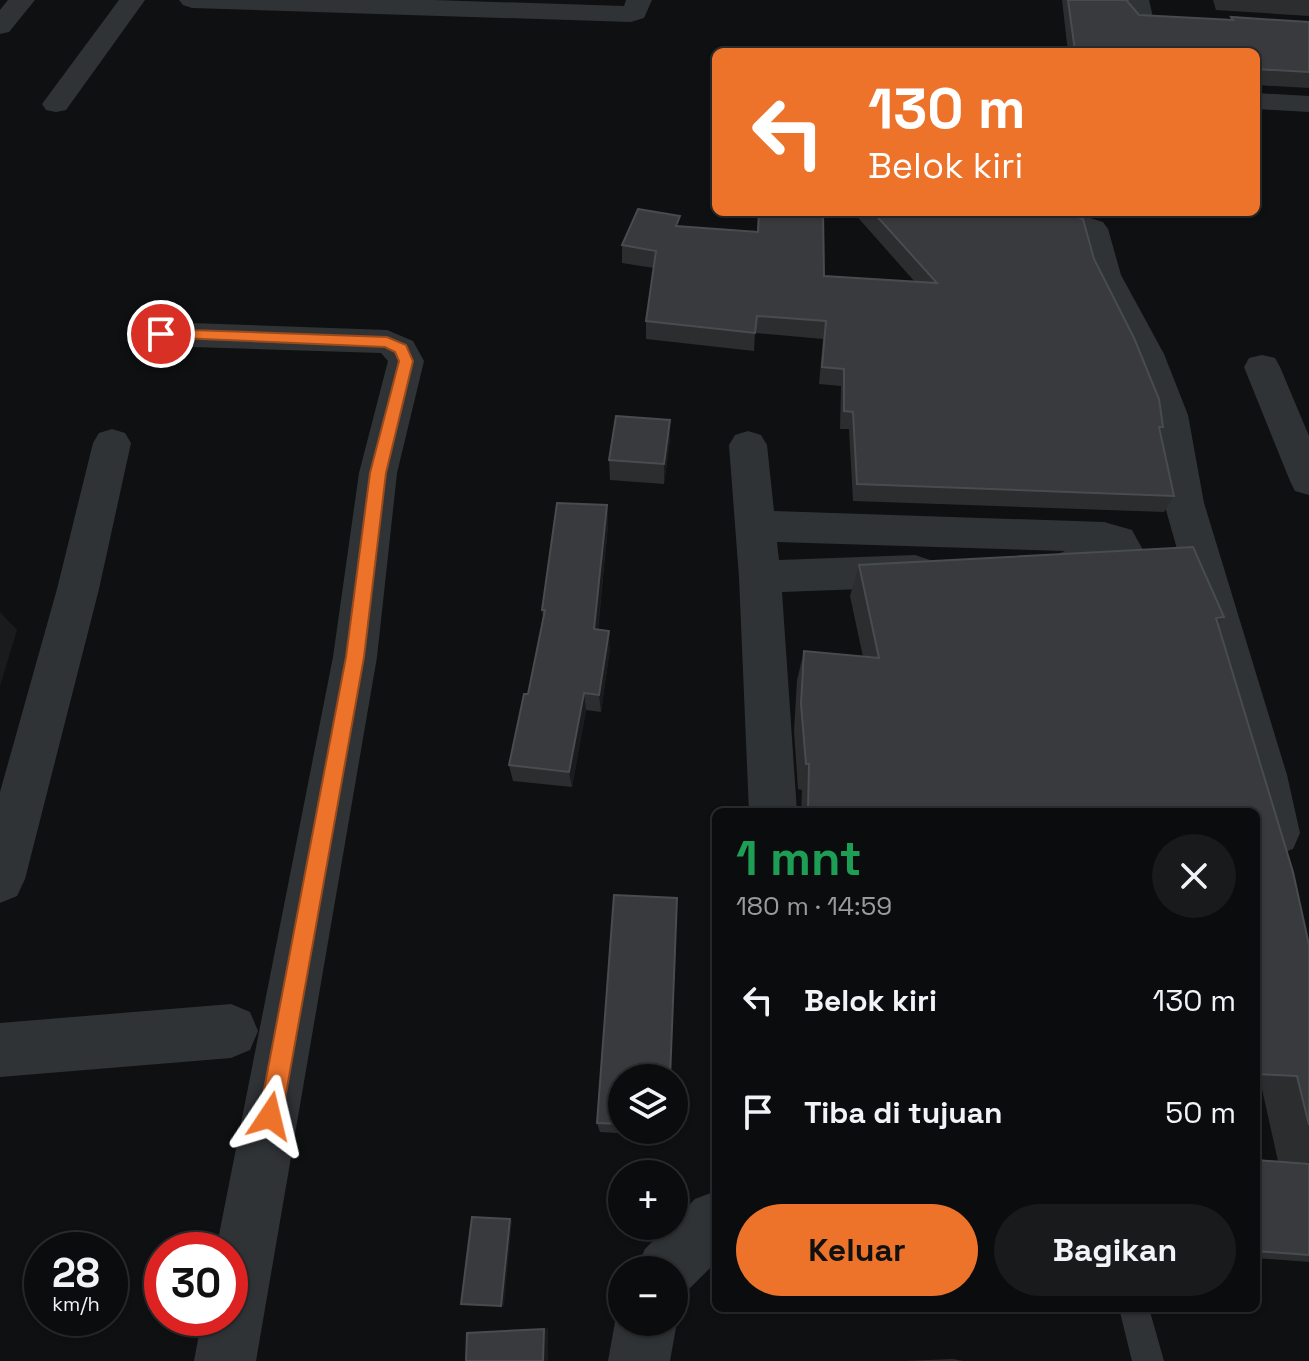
<!DOCTYPE html>
<html lang="id">
<meta charset="utf-8">
<style>
body{margin:0;font-family:"Space Grotesk",sans-serif;background:#191a1b;color:#f1f3f6;height:100vh;display:flex;flex-direction:column;font-size:30px;white-space:nowrap}
*{box-sizing:border-box;margin:0}
p{font-size:26px;color:#9a9b9d}
.icon{flex:none;width:44px;height:44px;fill:none;stroke:currentColor;stroke-width:2;stroke-linecap:round;stroke-linejoin:round}
.map{position:relative;flex:1;overflow:hidden}
.sheet{position:absolute;left:712px;top:808px;width:548px;height:504px;display:flex;flex-direction:column;background:#0b0c0d;border-radius:12px;box-shadow:0 2px 6px #0004,0 0 0 2px #2b2c2e}
.sheet>*{flex:none}
.hud{position:absolute;left:712px;top:48px;width:548px;height:168px;border-radius:12px;box-shadow:0 2px 6px #0004,0 0 0 2px #2b2c2e;background:#ed732b;color:#fff;overflow:hidden}
.fabs{position:absolute;left:608px;top:1064px;display:grid;gap:16px}
.fabs a{display:grid;place-items:center;width:80px;height:80px;border-radius:50%;background:#0b0c0d;box-shadow:0 2px 6px #0004,0 0 0 2px #2b2c2e;font-size:40px}
.speed{position:absolute;left:24px;top:1232px;display:flex;gap:16px;font-size:40px;font-weight:700;text-align:center}
.speed>*{display:grid;place-content:center;width:104px;height:104px;border-radius:50%;background:#0b0c0d;box-shadow:0 2px 6px #0004,0 0 0 2px #2b2c2e;line-height:1}
.speed small{font-size:20px;font-weight:400}
.speed .limit{border:12px solid #d22;background:#fff;color:#111}
.pin{position:absolute;display:grid;place-items:center;width:68px;height:68px;color:#fff;margin:-34px;border:4px solid #fff;border-radius:50%;box-shadow:0 2px 8px #0007}
.me{position:absolute;width:88px;margin:-44px;rotate:10deg;stroke-linejoin:round;filter:drop-shadow(0 0 6px #0008)}
.turn{display:flex;align-items:center;gap:28px;height:168px;padding:0 24px;font-size:36px}
.turn .icon{width:104px;height:104px;stroke-width:2.5}
.turn b{display:block;font-size:56px;line-height:68px}
.round{display:grid;place-items:center;flex:none;width:84px;height:84px;border-radius:42px;background:#191a1b}
.summary{display:flex;align-items:center;justify-content:space-between;height:136px;padding:0 24px}
h1{font-size:48px;font-weight:700;line-height:60px;color:#1e9e55}
.action{display:flex;gap:16px;margin-top:auto;padding:16px 24px}
.action a{flex:1;height:92px;border-radius:48px;background:#ed732b;color:#111;font-size:32px;font-weight:700;line-height:92px;text-align:center}
.action a+a{background:#191a1b;color:#f1f3f6}
ul{padding:0;list-style:none}
li{display:flex;align-items:center;gap:24px;height:112px;padding:0 24px}
li div{flex:1}
li b{display:block;font-size:30px}
li em{font-style:normal}
.map>svg:first-child{display:block}
.lines{fill:none;stroke-linecap:round;stroke-linejoin:round}
.service{fill:#303336;fill-rule:evenodd}
.minor{fill:#303336;fill-rule:evenodd}
.wall{fill:#2b2d2f}
.shaded-wall{fill:#1a1b1d}
.building{fill:#383a3d;stroke:#484c4f;stroke-width:2}
.route{fill:#ed732b;stroke:#9a4b1c;stroke-width:2}
</style>
<div class="map">
<svg width="1309" height="1361" viewBox="0 0 1309 1361">
<rect width="100%" height="100%" fill="#0f1011"/>
<g class="lines">
<path class="service" d="M1119,1308H1149L1164,1361H1132Z"/>
<g class="minor">
<path d="M8,0H35L9,32L0,34V10Z"/>
<path d="M119,0H145L66,110L56,112L46,110L42,104Z"/>
<path d="M179,0H433L624,6L626,0H652L644,18L631,22L192,8L183,5Z"/>
<path d="M1123,0H1149L1161,52H1135Z"/>
<path d="M1256,93L1309,96V112L1256,109Z"/>
<path d="M1055,212H1087V217L1103,222L1108,229L1121,275L1164,354L1188,415L1204,503L1287,775L1300,833L1293,849L1276,855L1259,849L1256,842V812H1248L1241,775L1164,503L1152,415L1128,354L1089,275L1078,235L1061,229Z"/>
<path d="M161,322L387,330L413,341L424,361L397,473L377,657L256,1361H194L202,1318H230V1250H216L333,657L359,473L388,361L381,353L161,346L149,342L144,334L149,326Z"/>
<path d="M1262,355L1275,358L1280,367L1309,436V495L1295,491L1290,481L1244,367L1249,358Z"/>
<path d="M112,429L125,433L131,443L99,589L25,879L17,896L0,903V792L57,589L93,443L99,433Z"/>
<path d="M748,431L761,435L767,445L774,511L1104,522L1132,530L1143,550L1132,574C1109,582 1081,584 1058,576L1052,565L1058,554L1065,551L777,542L779,560L915,555L930,560L936,571L930,582L915,587L782,592L797,812H749L739,577L729,445L735,435Z"/>
<path d="M231,1004L250,1012L258,1031L250,1050L231,1058L0,1077V1023Z"/>
<path d="M716,1191V1262L687,1291L674,1297V1270H636L645,1249L668,1226H674V1220L695,1199Z"/>
<path d="M622,1306V1322H674V1315L677,1322L670,1361H608L615,1322Z"/>
</g>
</g>
<g class="wall">
<path d="M1062,0H1130L1129,3L1139,15L1230,20L1231,17L1309,22V88L1256,85V52H1068Z"/>
<path d="M1213,0H1309V16L1216,10Z"/>
<path d="M758,212L824,276L915,282L853,212H1065L1094,259L1163,427L1160,432L1174,496L1164,512L853,501L849,429H840L841,386L819,384L823,339L755,333L754,351L646,339V321L654,268L622,263V245L680,227L757,232Z"/>
<path d="M1089,212H1104L1102,218L1090,215Z"/>
<path d="M670,420V440L664,484L610,480L609,460Z"/>
<path d="M607,505L608,525L598,630L610,648L601,712L586,710L572,787L513,781L509,765L528,694L543,617L542,610Z"/>
<path d="M859,565L1224,617L1218,624L1309,945V1262L1256,1258V1160L1278,1161L1262,1089L1256,1088V812H801L802,790L798,789L794,731L797,680L804,651L863,657L850,596Z"/>
<path d="M622,1078V1130H668V1136L600,1132L597,1123Z"/>
<path d="M953,1359L963,1361H905Z"/>
</g>
<g class="shaded-wall">
<path d="M670,420V440L664,484V464Z"/>
<path d="M607,505L608,525L596,647L594,629Z"/>
<path d="M0,612L17,630L0,686Z"/>
<path d="M609,631L610,648L601,712L599,695Z"/>
<path d="M584,693L586,710L572,787L569,772Z"/>
<path d="M510,1219L512,1221L504,1306H501Z"/>
<path d="M548,1328V1361H543L544,1329Z"/>
</g>
<g class="building">
<path d="M1068,0H1128L1127,1L1139,15L1233,20L1231,17L1309,22V72L1256,69V52L1075,51Z"/>
<path d="M638,209L680,216L676,226L758,232L759,212H823L824,276L937,283L873,212H1065L1083,219L1094,259L1134,338L1159,399L1163,427H1159L1174,496L857,484L853,412L844,411V369L822,367L826,321L757,316L755,333L646,321L656,251L622,245Z"/>
<path d="M616,416L670,420L664,464L609,460Z"/>
<path d="M557,503L607,505L594,629L609,631L599,695L584,693L569,772L509,765L524,694H528L545,610H542Z"/>
<path d="M1193,547L1224,617L1216,618L1293,872L1309,945V1125L1297,1076L1256,1074V812H808L809,764H806L801,704L804,651L879,658L859,565Z"/>
<path d="M614,895L677,898L670,1078H622V1124L597,1123Z"/>
<path d="M1256,1160L1309,1164V1255L1256,1251Z"/>
<path d="M472,1217L510,1219L501,1306L461,1304Z"/>
<path d="M544,1329L543,1361H466L467,1333Z"/>
</g>
<path class="route" d="M161,329L387,337L406,345L413,361L386,473L364,657L282,1116L278,1124L270,1128L262,1124L259,1116L346,657L370,473L399,361L395,352L385,347L156,337V330Z"/>
</svg>
<div class="fabs">
<a><svg class="icon" aria-label="layers" viewBox="0 0 24 24"><path d="M12 4l9 5-9 5-9-5zM3 14l9 5 9-5"/></svg></a>
<a>+</a>
<a>−</a>
</div>
<div class="speed"><div>28<small>km/h</small></div><div class="limit">30</div></div>
<div class="pin" style="left:161px;top:334px;background:#d93025"><svg class="icon" aria-label="arrive" viewBox="0 0 24 24"><path d="M6 21V4h12l-3 4 3 4H6"/></svg></div>
<svg class="me" style="left:270px;top:1116px" viewBox="-20 -20 40 40"><path d="M0-17L14 15 0 8-14 15z" fill="#ed732b" stroke="#fff" stroke-width="4"/></svg>
<div class="hud">
<div class="turn"><svg class="icon" aria-label="left" viewBox="0 0 24 24"><path d="M17 20v-9H6M10 6l-5 5 5 5"/></svg><div><b>130 m</b>Belok kiri</div></div>
</div>
<section class="sheet">
<div class="summary"><div><h1>1 mnt</h1><p>180 m · 14:59</p></div><a class="round"><svg class="icon" aria-label="close" viewBox="0 0 24 24"><path d="M6 6l12 12M18 6L6 18"/></svg></a></div>
<ul>
<li><svg class="icon" aria-label="left" viewBox="0 0 24 24"><path d="M17 20v-9H6M10 6l-5 5 5 5"/></svg><div><b>Belok kiri</b></div><em>130 m</em></li>
<li><svg class="icon" aria-label="arrive" viewBox="0 0 24 24"><path d="M6 21V4h12l-3 4 3 4H6"/></svg><div><b>Tiba di tujuan</b></div><em>50 m</em></li>
</ul>
<div class="action"><a>Keluar</a><a>Bagikan</a></div>
</section>
</div>
